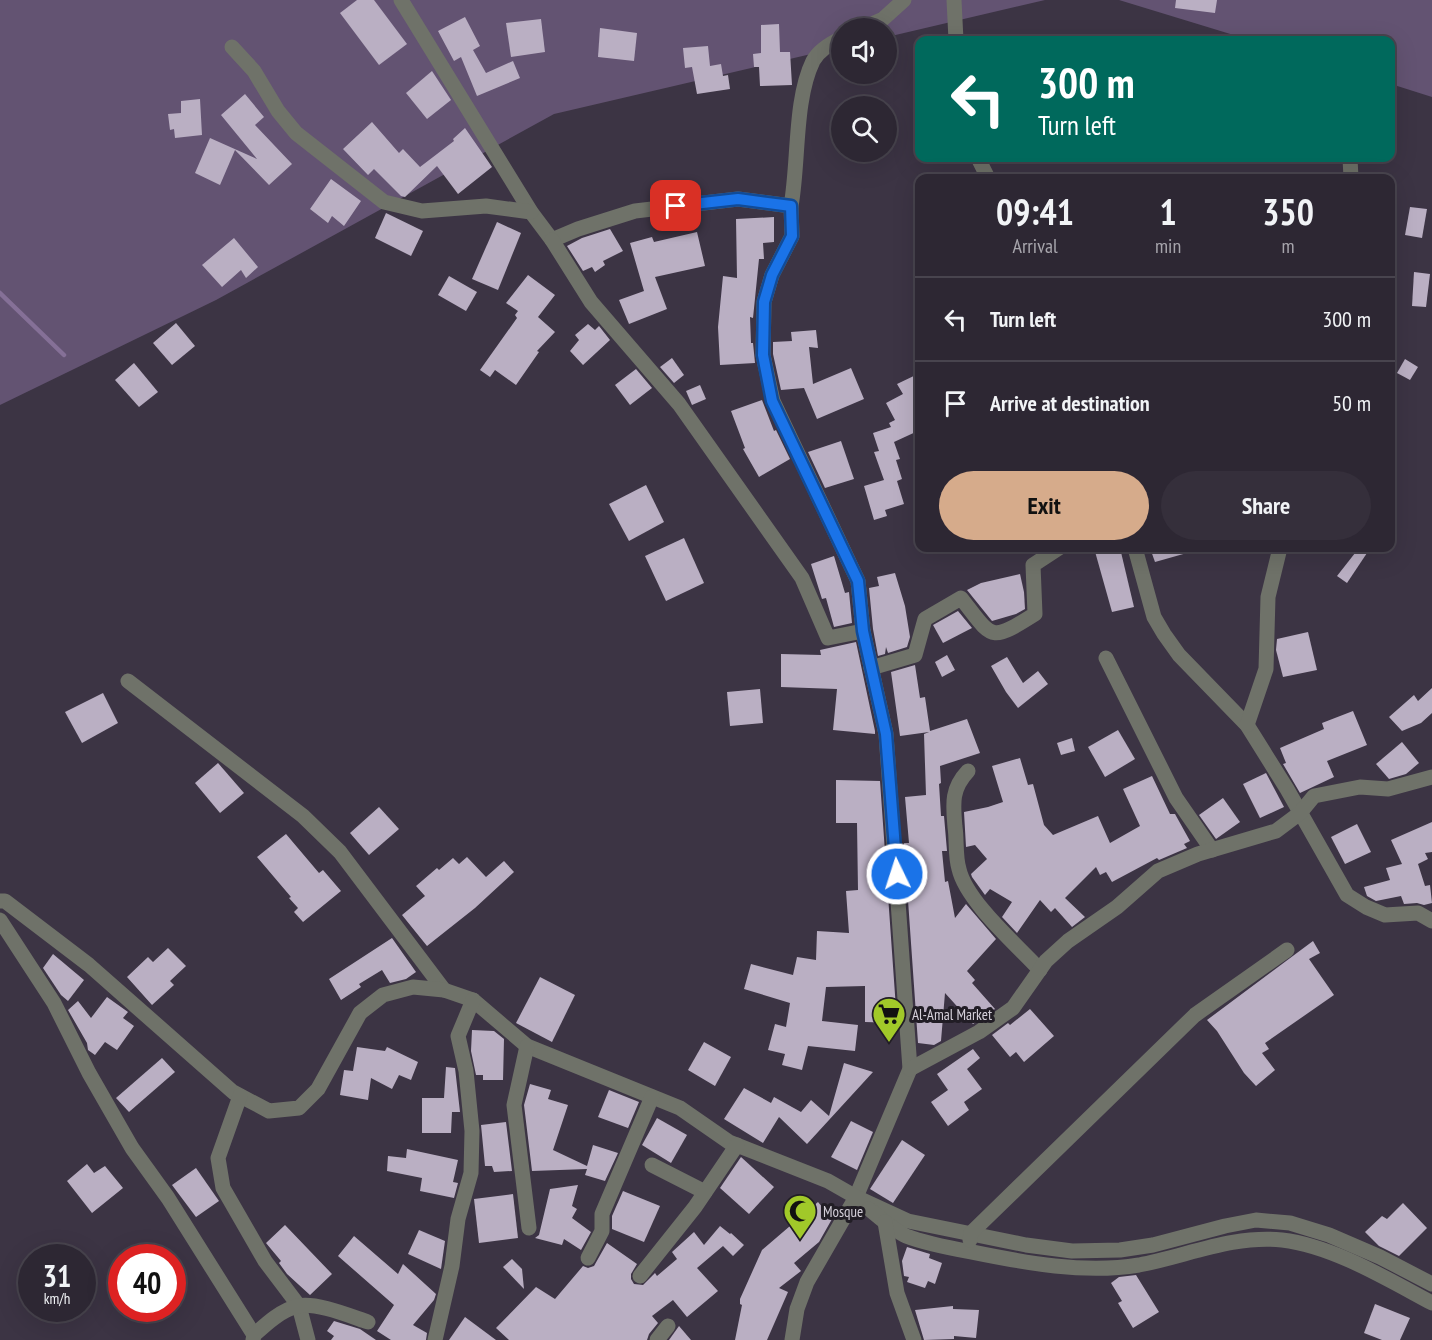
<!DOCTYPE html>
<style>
body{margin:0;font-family:"PT Sans Narrow",sans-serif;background:#352f3b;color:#f1f3f6;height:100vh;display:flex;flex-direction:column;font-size:22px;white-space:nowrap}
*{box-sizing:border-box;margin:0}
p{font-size:20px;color:#a7a5ac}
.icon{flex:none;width:33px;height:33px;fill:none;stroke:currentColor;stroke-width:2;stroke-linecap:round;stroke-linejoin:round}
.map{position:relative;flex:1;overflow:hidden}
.side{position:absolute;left:915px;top:174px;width:480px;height:378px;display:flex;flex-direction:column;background:#2d2733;border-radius:12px;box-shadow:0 6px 24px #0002,0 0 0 2px #48444e}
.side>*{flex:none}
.guide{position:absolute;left:915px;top:36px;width:480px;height:126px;border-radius:12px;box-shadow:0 6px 24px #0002,0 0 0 2px #48444e;background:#00695c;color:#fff;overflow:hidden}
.buttons{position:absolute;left:831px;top:18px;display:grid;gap:12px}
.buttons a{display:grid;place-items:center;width:66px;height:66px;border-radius:50%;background:#2d2733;box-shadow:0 6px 24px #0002,0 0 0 2px #48444e;font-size:30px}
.speed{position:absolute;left:18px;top:1244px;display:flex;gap:12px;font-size:30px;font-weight:700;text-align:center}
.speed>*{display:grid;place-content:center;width:78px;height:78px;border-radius:50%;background:#2d2733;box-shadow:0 6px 24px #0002,0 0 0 2px #48444e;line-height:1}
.speed small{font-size:15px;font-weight:400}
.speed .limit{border:9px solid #d22;background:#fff;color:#111}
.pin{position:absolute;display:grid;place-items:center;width:51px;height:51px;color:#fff;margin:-26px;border-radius:12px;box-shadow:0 3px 9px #0006}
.me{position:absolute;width:66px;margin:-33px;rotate:356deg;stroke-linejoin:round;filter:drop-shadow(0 0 4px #0008)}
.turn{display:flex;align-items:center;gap:21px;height:126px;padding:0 24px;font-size:27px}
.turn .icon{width:78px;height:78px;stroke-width:2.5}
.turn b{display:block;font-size:42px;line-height:51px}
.eta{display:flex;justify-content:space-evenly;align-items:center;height:102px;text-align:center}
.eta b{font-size:36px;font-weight:700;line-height:42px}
.primary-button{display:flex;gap:12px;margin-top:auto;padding:12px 24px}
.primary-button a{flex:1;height:69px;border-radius:36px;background:#d6ab8b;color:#111;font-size:24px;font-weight:700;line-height:69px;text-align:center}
.primary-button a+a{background:#352f3b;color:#f1f3f6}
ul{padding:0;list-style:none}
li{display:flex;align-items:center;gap:18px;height:84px;padding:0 24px;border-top:2px solid #48444e}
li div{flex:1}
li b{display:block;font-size:22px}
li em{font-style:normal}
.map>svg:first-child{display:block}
.green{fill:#635372}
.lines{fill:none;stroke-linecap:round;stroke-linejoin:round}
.stream{stroke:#857097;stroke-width:4.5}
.building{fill:#baafc3}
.minor{stroke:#6f7269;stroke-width:15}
.route-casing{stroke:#114b97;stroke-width:15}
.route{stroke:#1a73e8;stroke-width:10}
.labels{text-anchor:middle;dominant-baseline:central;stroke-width:6;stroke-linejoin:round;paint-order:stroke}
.poi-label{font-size:15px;fill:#d5d0da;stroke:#211d25;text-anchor:start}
</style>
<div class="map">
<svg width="1432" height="1340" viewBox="0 0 1432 1340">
<rect width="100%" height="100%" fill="#3c3444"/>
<g class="green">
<path d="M0,0H1045L887,37L886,28H842L841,47L554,114L216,300L0,405Z"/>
<path d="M1119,0H1432V97L1391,84L1390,40H1250Z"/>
</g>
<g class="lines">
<path class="stream" d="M0,293L64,355"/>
</g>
<g class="building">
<path d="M357,0H374L407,44L379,65L340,13Z"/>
<path d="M1176,0H1217L1215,13L1175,8Z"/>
<path d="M465,17L480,46L473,50L486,73L513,61L520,78L477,96L461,57L454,61L438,31Z"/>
<path d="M541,19L545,52L511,57L506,23Z"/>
<path d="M779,24L780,52H790L792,85L760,86L759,67H754L753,54L761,53V25Z"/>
<path d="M600,28L637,33L634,61L598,57Z"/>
<path d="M708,46L710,66L721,64L723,76L728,75L730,89L697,94L692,67L685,68L683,48Z"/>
<path d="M432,71L451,100L427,119L406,93Z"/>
<path d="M245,94L264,117L255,125L292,164L269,185L235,150L220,185L195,173L210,138L257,159L221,115Z"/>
<path d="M200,99L202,135L175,138L174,129L170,130L168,114L181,113V101Z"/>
<path d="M372,122L399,153L403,149L420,167L454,141L453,139L465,128L492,167L458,194L437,166L405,197L401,196L374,169L368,175L343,149Z"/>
<path d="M331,179L361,201L344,226L332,216L328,223L310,209Z"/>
<path d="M1410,207L1427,209L1422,238L1405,235Z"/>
<path d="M386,213L423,231L411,256L375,238Z"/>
<path d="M774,217V242L763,243L764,259H759L753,318L750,317L751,343H753L755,363L720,365L718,327L723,276L737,278L736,219Z"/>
<path d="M497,222L521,233L498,290L472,279Z"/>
<path d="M610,229L623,251L603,261L605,265L595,272L592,267L583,271L567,246L582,238Z"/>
<path d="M697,232L705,266L655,277L667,309L629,324L619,300L644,291L630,243L652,237L654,242Z"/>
<path d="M234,238L258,267L246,278L241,270L222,287L202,265Z"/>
<path d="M1414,272L1430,274L1426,307L1412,306Z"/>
<path d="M528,275L555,295L538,317L555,332L537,351L539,352L516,385L495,370L490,377L480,370L517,318L515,315L518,311L506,303Z"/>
<path d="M449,276L477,292L466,311L438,295Z"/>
<path d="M176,323L195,346L172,365L153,343Z"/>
<path d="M588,324L595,330L599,326L610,340L583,365L570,351L579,340L575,335Z"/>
<path d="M816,330L818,348L809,347L813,384L851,368L864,399L817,419L804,388L781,390L773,354V342L792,341L791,332Z"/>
<path d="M672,358L684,375L674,383L660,367Z"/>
<path d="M1405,359L1418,367L1410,380L1397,373Z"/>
<path d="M134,363L158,392L139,407L115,380Z"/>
<path d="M636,369L652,388L630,405L615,385Z"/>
<path d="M920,373V430L894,442L900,459L896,460L902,479L897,481L904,504L885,510L887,516L874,520L864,486L884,480L874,452L879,451L873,433L891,427L889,423L895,420L886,403L903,394L897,384Z"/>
<path d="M700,385L706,399L692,405L686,391Z"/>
<path d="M762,400L774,431L776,430L790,459L759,477L743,449L745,448L731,411Z"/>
<path d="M841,441L854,479L825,488L808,452Z"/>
<path d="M646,485L664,522L629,541L609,504Z"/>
<path d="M684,538L704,583L666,601L645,556Z"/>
<path d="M1094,548H1120L1134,607L1112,612Z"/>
<path d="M1150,548H1194V551L1155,562Z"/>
<path d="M1359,548L1367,553L1347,583L1337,576Z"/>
<path d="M834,556L845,593L849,592L852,623L834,627L826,598L822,599L811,564Z"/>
<path d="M895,573L905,606L910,637L907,647L888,653L886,647L885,654L878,656L873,629L869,588L879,586L877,577Z"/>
<path d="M1020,574L1024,592L1025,609L1016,614L992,621L967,590L981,583Z"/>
<path d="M958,611L972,628L943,643L933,625Z"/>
<path d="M1308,632L1317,670L1283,677L1276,650L1277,639Z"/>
<path d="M856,642L875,731V734L833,730L837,689L781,687V654L821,655L820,650Z"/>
<path d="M947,655L955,670L942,677L935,662Z"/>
<path d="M1007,657L1023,683L1038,671L1048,684L1018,708L1006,692L991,666Z"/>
<path d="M915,665L920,698L925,697L930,731L967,719L980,753L940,766L941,783L939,784L941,816H944L947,851H942L945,882L948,881L955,918L966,904L996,939L967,971L975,980L972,983L995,1009L973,1024L945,993L941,1041L934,1045L918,1043L904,843H909L905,797L926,795L924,734L929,732L900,736L891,672Z"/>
<path d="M1432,688V713L1421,723L1402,731L1389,717L1414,695L1418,701Z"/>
<path d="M760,689L763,723L730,726L727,692Z"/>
<path d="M103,693L118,723L82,743L65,712Z"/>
<path d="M1353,711L1367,745L1327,761L1334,777L1300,793L1283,764L1286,763L1280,748L1324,729L1322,723Z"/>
<path d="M1118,730L1135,759L1105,777L1088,747Z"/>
<path d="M1072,738L1075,751L1061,755L1057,743Z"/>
<path d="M1402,742L1419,763L1406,774L1389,779L1376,764Z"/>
<path d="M1020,758L1028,785L1033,784L1044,825L1053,835L1098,816L1110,843L1140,826L1123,789L1152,776L1170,814H1175L1190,841L1184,844L1187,848L1159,860L1157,858L1112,882L1106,872L1100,875L1096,867L1065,898L1085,917L1072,927L1055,908L1051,912L1040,900L1017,933L1002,917L1012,902L990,889L985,895L972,877L971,874L987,859L975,845L966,847L964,812L988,807L1003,802L992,766Z"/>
<path d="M218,763L244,793L220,813L195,783Z"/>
<path d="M1266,773L1284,807L1260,818L1243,784Z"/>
<path d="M836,780L880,781L897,1023L865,1022V986L826,987L822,1021L858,1025L855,1051L808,1046L802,1070L782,1065L785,1054L768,1050L775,1024L786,1027L790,1003L744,989L751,964L793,975L797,957L816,960L817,931L849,933L846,891L858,890L857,823H836Z"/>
<path d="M1223,798L1240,822L1216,839L1199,815Z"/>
<path d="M379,807L399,829L369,855L350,833Z"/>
<path d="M1432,822V852L1425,853L1428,859L1418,864L1425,886L1430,885L1432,903L1424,905L1417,903L1404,904L1401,896L1376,901L1367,896L1364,887L1390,880L1386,868L1402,864L1391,840Z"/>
<path d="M1357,824L1371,852L1345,864L1331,837Z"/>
<path d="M286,834L319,873L323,870L341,891L303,922L294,912L298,908L289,898L291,897L257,857Z"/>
<path d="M467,857L486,877L504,861L514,872L475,908L427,946L402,915L425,896L416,886L437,868L439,870L453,858L459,864Z"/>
<path d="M392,938L416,972L406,979L390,983L382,970L359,984L361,987L341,1000L329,979Z"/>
<path d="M1313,941L1320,953L1309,959L1334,995L1265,1043L1269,1049L1262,1053L1275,1070L1256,1086L1244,1073L1217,1031L1207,1020Z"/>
<path d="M168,948L186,966L170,981L174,985L152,1005L127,977L148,957L153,962Z"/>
<path d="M53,954L84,980L68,1001L61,995L43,968Z"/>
<path d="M540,977L575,995L552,1042L516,1023Z"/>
<path d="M107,997L128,1012L123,1018L134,1026L117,1050L105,1042L95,1055L88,1050L87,1043L68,1010L78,1001L91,1018Z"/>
<path d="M1030,1009L1054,1036L1024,1062L1016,1052L1010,1057L992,1035L1008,1023L1010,1025Z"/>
<path d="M472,1030L494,1031L504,1039L503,1080H483V1075H476L471,1051Z"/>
<path d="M704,1042L731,1057L715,1086L688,1070Z"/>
<path d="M357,1047L385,1051L387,1047L418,1062L411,1080L399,1075L392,1089L371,1078L368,1100L340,1095L344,1070L353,1071Z"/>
<path d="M973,1049L980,1058L967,1069L982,1089L964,1102L969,1110L948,1126L931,1102L948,1090L937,1074Z"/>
<path d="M162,1058L175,1072L129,1112L116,1098Z"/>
<path d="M844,1063L873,1072L807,1144L779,1117L763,1143L724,1119L744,1088L771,1103L774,1097L801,1112L811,1100L829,1116Z"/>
<path d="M446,1067L455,1068L460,1112H452L451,1133H422V1098H444Z"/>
<path d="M530,1084L551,1090L548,1099L568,1105L553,1150L587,1166L593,1145L618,1153L605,1181L585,1175L587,1169L532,1171L524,1105Z"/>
<path d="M609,1090L639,1102L628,1128L598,1117Z"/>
<path d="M657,1118L687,1135L671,1163L642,1145Z"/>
<path d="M851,1121L873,1132L857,1170L831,1157Z"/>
<path d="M506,1122L512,1171L494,1172L492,1166H485L481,1125Z"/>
<path d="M902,1140L925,1155L893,1203L870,1189Z"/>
<path d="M407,1149L458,1160L453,1182L458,1183L454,1198L420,1191L422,1178L387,1171L388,1156L406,1158Z"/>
<path d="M741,1157L774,1187L749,1214L720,1188Z"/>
<path d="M87,1164L94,1173L105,1166L123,1188L92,1213L67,1181Z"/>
<path d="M196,1168L219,1201L196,1217L172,1185Z"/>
<path d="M578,1185L572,1206L577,1209L572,1218L591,1232L581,1250L564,1239L562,1245L535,1238L539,1235L550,1189Z"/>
<path d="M623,1191L660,1206L644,1242L612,1229V1216Z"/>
<path d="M513,1194L518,1238L479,1243L474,1199Z"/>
<path d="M818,1202L832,1219L819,1242L794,1263L801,1271L779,1288L788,1292L767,1340H735L742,1305L740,1304V1299L762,1250Z"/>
<path d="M1403,1203L1427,1228L1399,1256L1379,1246L1365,1232L1382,1216L1387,1219Z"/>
<path d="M285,1225L332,1274L310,1295L287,1274L279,1263L281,1261L266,1243Z"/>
<path d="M720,1226L730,1234L731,1233L744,1245L733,1256L723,1246L697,1268L718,1291L687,1317L673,1300L652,1316L658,1323L649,1334L647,1340H509L496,1328L536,1287L555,1299L583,1266L588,1268L594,1266L607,1243L637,1264L631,1274V1279L634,1284L643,1285L655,1273L657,1276L677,1259L672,1252L694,1232L704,1245Z"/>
<path d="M419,1230L445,1241L441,1269L408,1254Z"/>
<path d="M354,1236L398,1274L403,1264L436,1294L434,1300L413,1325L427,1333L426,1340H391L377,1331L394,1305L338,1256Z"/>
<path d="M907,1247L930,1254L929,1258L942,1263L935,1284L928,1281L925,1288L907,1282L909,1277L904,1276L902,1261Z"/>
<path d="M512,1259L522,1269L524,1289L503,1267Z"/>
<path d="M1136,1275L1159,1312L1133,1328L1118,1303L1122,1301L1111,1283L1119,1277Z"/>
<path d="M1375,1304L1410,1318L1400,1340H1382L1364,1333Z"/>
<path d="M953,1306V1309L979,1310L976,1338L954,1336V1339L924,1340L915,1310Z"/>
<path d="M465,1317L496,1340H449Z"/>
<path d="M334,1321L360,1329L376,1340H331L334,1336L327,1331Z"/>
<path d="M679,1326L691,1340H669Z"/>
</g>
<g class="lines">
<g class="minor">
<path d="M401,0L531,212L552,240L578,229L635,211L738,199L791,206L792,236L772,275L764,302L763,355L773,401L858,581L863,631L886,734L910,1069L856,1197L807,1282L797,1309L792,1340"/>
<path d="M954,0L956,40"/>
<path d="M863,28L883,19L904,0"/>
<path d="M232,47L254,71L278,111L296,133L384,202L422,211L486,206L531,212"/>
<path d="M978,158L988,178"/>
<path d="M1350,158L1351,178"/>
<path d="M791,206C799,162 794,100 813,61C819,50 831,43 842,38"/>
<path d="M552,240L591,302L679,404L802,578L828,638L863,631"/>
<path d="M1135,548L1154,617L1164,634L1179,655L1247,725L1287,789L1347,895L1366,907L1385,915L1418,913L1432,921"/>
<path d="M1106,658L1176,798L1212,850"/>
<path d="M871,668L915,655L925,619L961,598C993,639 989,643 1035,614L1033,565L1059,548"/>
<path d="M128,681L303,816L340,852L444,990"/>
<path d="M1247,725L1266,669L1268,597L1280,548"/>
<path d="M968,771C951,789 953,804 955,827C957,840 955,856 959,869C966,901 1017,945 1040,970"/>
<path d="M0,901H5L89,965L233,1092L269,1111L299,1108L318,1089L360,1013L383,995L413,987L444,990L473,1000L527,1046L680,1108L729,1142L828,1181L856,1197L908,1221L1026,1245L1072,1251L1120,1250L1153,1245L1225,1226L1256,1220L1290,1223L1329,1235L1380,1257L1432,1284"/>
<path d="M0,920L54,1003L89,1073L132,1148L168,1198L254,1335L253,1340"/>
<path d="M527,1046L514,1105L529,1228"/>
<path d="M910,1069L979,1032L1013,1008L1046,961L1068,941L1117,907L1158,871L1198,854L1276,831L1300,813L1314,796L1360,787L1388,789L1432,777"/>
<path d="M240,1096L218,1158L223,1188L265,1261L299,1306L308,1340"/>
<path d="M652,1165L705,1192"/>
<path d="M869,1209C880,1218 893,1230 906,1236C927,1244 950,1248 972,1252C1026,1263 1084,1274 1139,1265C1187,1256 1232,1235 1282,1240C1333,1246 1387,1279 1432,1303"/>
<path d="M885,1222L897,1293L914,1340"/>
<path d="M970,1240L971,1233L1195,1015L1287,950"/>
<path d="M588,1258L602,1231V1214L652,1097"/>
<path d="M640,1276L695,1207L737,1145"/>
<path d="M254,1335C266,1324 281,1310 298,1306C316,1302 350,1316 368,1322"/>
<path d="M435,1340L452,1266L458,1219L471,1173L472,1131L466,1071L458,1036L473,1000"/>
<path d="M657,1340L668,1326"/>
</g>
</g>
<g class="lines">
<defs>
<path id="route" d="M676,206L738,199L791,206L792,236L772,275L764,302L763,355L772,401L858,581L863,631L886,734L897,874"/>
</defs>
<use href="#route" class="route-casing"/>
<use href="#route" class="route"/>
</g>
<defs>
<symbol id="supermarket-pin" viewBox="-11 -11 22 30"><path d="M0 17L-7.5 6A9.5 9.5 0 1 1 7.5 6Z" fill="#a1c929" stroke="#211d25"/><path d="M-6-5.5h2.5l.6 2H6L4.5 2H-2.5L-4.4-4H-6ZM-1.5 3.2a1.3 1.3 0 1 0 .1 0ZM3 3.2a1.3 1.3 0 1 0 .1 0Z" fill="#111"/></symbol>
<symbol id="mosque-pin" viewBox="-11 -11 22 30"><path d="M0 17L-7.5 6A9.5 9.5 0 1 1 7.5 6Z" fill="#a1c929" stroke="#211d25"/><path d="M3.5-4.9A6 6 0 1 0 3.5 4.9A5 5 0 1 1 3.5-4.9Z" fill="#111"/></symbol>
</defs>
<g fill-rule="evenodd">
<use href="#supermarket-pin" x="870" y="995" width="38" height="52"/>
<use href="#mosque-pin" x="781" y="1192" width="38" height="52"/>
</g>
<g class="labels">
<g class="poi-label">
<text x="912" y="1014">Al-Amal Market</text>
<text x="823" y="1211">Mosque</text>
</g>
</g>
</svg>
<div class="buttons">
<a><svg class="icon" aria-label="sound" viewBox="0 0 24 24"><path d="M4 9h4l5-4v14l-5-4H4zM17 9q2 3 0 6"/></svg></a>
<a><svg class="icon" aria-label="search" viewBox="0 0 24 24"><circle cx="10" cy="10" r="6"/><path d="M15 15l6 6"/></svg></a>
</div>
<div class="speed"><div>31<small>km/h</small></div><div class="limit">40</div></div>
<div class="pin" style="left:676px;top:206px;background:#d93025"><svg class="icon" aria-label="arrive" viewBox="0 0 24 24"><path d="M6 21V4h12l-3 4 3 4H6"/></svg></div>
<svg class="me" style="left:897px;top:874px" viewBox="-20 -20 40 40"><circle r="17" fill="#1a73e8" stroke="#fff" stroke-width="3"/><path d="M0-11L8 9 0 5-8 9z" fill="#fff"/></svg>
<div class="guide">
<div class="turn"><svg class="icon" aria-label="left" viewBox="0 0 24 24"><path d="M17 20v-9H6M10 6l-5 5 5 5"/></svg><div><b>300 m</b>Turn left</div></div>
</div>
<section class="side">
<div class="eta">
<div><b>09:41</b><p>Arrival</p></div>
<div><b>1</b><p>min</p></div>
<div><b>350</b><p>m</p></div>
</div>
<ul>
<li><svg class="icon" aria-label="left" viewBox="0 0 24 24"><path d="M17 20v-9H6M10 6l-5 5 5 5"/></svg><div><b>Turn left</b></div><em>300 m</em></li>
<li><svg class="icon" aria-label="arrive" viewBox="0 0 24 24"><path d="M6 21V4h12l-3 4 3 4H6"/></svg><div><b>Arrive at destination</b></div><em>50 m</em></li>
</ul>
<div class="primary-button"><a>Exit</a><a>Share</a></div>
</section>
</div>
